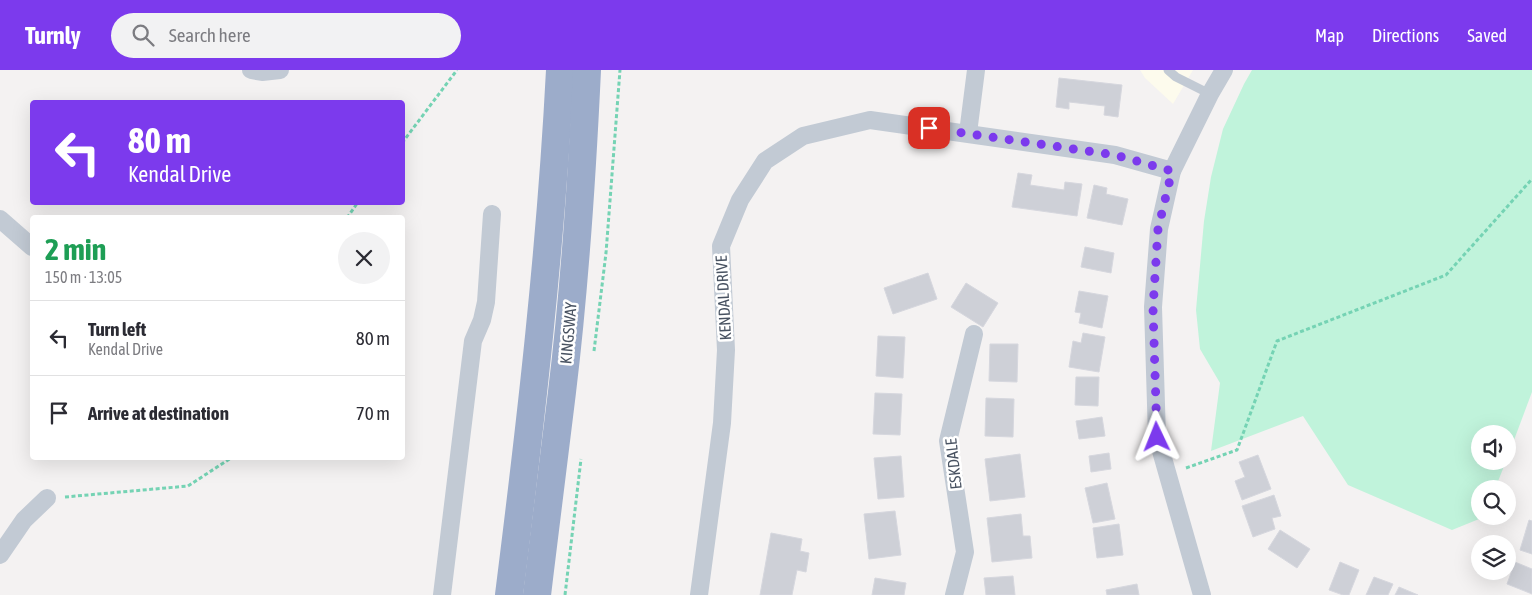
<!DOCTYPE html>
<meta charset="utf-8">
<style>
body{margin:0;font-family:"Asap Condensed",sans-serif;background:#f2f2f3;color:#2b2b33;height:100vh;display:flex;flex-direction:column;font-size:19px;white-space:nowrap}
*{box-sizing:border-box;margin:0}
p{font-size:16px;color:#7c7c81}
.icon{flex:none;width:28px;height:28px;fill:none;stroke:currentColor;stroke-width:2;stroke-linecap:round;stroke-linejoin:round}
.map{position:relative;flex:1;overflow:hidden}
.sheet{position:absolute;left:30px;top:145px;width:375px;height:245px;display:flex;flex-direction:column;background:#fff;border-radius:5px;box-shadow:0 5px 20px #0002}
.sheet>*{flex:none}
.hud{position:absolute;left:30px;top:30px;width:375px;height:105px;border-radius:5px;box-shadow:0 5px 20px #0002;background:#7c3aed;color:#fff;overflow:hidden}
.buttons{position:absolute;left:1471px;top:355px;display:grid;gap:10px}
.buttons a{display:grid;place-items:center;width:45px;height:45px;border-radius:50%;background:#fff;box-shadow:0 5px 20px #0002;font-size:25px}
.pin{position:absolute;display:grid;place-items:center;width:42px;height:42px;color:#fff;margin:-21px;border-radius:10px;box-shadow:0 2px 8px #0006}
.me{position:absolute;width:55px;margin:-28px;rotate:358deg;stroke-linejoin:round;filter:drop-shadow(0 0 4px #0008)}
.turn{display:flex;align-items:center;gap:18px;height:105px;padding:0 15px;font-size:22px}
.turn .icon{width:65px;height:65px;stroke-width:2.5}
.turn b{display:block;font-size:35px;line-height:42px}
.round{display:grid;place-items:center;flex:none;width:52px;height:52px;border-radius:26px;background:#f2f2f3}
.overview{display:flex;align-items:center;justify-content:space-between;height:85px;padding:0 15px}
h1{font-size:30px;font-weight:700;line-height:38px;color:#1e9e55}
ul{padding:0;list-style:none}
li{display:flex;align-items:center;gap:15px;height:75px;padding:0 15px;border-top:1px solid #e1e1e2}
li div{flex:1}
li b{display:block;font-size:19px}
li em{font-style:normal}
header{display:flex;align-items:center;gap:30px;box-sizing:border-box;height:70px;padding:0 25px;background:#7c3aed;color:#fff}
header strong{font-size:24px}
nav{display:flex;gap:28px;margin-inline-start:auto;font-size:18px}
.search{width:350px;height:45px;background:#f2f2f3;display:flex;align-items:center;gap:12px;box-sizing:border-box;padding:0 18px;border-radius:28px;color:#7c7c81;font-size:19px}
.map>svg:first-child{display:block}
.commercial{fill:#fdfbed}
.green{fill:#c0f3db}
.building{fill:#ced0d7;stroke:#d6d7de}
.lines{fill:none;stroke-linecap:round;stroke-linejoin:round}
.path{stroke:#75d3b4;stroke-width:3;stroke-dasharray:4 2.5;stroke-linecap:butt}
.service{stroke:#c2cad4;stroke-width:9}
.minor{stroke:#c2cad4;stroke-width:18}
.trunk{stroke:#9cacca;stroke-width:28}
.route{stroke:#7c3aed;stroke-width:9;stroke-dasharray:0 16.2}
.labels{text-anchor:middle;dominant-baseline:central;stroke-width:5;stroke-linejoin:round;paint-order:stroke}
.street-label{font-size:16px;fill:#485261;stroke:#fff}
</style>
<header>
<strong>Turnly</strong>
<div class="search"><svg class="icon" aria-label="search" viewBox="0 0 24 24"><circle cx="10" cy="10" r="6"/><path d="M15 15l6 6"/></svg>Search here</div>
<nav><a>Map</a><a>Directions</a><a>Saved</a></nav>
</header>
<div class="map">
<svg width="1532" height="525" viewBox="0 0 1532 525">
<rect width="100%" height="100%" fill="#f4f2f2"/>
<path class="commercial" d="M1140,0H1193L1173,34L1145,8Z"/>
<path class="green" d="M1252,0H1532V322L1508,386V364H1480V391H1506L1495,419H1480V446L1484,447L1452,460L1348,415L1303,346L1211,381L1220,313L1200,279L1196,240L1204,151L1211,107L1223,59L1244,14Z"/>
<g class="building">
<path d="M1059,8L1122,15L1118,47L1104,45L1105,36L1069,32V39L1056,37Z"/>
<path d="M1018,103L1032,105L1030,115L1064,120L1065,112L1082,114L1077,146L1012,137Z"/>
<path d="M1094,115L1107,118L1106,124L1128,129L1122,155L1087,148Z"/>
<path d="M1085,177L1114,183L1111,203L1081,197Z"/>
<path d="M928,203L937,229L893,244L884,218Z"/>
<path d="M966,213L998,233L983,257L951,237Z"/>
<path d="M1079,221L1108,226L1102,258L1079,253L1081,243L1075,242Z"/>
<path d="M1083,263L1105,267L1099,302L1069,297L1073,271L1081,273Z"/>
<path d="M878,266L905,267L903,308L876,306Z"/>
<path d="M990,274H1018L1017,312L989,311Z"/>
<path d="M1076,307H1099L1098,336L1075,335Z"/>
<path d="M875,323L902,324L900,365L873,364Z"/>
<path d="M986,328L1014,329L1013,367L985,366Z"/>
<path d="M1102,347L1105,366L1079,369L1076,351Z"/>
<path d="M1109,383L1111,399L1091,402L1089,386Z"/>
<path d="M1020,384L1025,427L990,431L985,389Z"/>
<path d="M1258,385L1271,419L1242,430L1235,411L1245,407L1239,392Z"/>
<path d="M901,386L904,427L878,429L874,388Z"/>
<path d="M1107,413L1115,449L1093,453L1085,418Z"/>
<path d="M1274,425L1281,446L1272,448L1275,459L1253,467L1242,436Z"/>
<path d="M895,441L901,485L869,489L864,444Z"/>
<path d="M1021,444L1023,466H1030L1032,488L992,492L987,448Z"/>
<path d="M1529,450L1532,451V484L1520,480Z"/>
<path d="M1119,454L1123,485L1097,488L1093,458Z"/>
<path d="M1280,460L1310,479L1297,498L1268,479Z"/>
<path d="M771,463L802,469L800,481L809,483L806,502L797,500L792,525H760Z"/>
<path d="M1340,492L1359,500L1349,525H1343L1329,520Z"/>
<path d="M1515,492L1532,499V524L1507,514Z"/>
<path d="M1013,506L1015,525H986L984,508Z"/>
<path d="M1374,507L1393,514L1388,525H1366Z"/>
<path d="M875,508L906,513L904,525H872Z"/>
<path d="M1137,514L1139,525H1107L1106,520Z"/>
<path d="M1399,517L1418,525H1395Z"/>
</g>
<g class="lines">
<g class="path">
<path d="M402,73L457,0"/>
<path d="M347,148L358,132"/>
<path d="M594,281L606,183L620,0"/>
<path d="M1186,398L1237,380L1277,271L1446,205L1532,109"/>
<path d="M65,427L188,416L231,388"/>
<path d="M565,525L581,389"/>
</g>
<path class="service" d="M1168,0L1176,7L1210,24"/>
<g class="minor">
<path d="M251,0L262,2L280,0"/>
<path d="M968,63L976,0"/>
<path d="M0,149L32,177"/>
<path d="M0,485L24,450L47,428"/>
<path d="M442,525L473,271L482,250L486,232L492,144"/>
<path d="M699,525L722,353L726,280L721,176L740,130L765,91L803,66L870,50L1115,85L1172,101"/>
<path d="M954,525L965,482L948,371L974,264"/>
<path d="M1202,525L1157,367L1153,237L1159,159L1172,101L1210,24L1224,0"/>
</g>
<g class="trunk">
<path d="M509,525C531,350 551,176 560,0"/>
<path d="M537,525C545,457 554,389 562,322C575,215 582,107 587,0"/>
</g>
</g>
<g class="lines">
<path class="route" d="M929,58L1115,85L1172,101L1158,159L1153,238L1157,367"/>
</g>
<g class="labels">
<g class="street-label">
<text transform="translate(723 228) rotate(-93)">KENDAL DRIVE</text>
<text transform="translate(568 263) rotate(-85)">KINGSWAY</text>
<text transform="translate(953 394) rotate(-96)">ESKDALE</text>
</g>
</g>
</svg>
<div class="buttons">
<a><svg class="icon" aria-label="sound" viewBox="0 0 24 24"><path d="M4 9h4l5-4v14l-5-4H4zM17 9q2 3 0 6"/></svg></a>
<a><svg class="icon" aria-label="search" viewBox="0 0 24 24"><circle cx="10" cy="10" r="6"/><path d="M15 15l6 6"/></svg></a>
<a><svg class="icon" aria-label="layers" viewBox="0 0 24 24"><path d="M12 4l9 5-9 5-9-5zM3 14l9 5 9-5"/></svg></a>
</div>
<div class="pin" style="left:929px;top:58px;background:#d93025"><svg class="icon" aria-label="arrive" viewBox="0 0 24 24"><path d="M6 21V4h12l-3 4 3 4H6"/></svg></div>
<svg class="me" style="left:1157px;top:367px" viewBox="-20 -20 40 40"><path d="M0-17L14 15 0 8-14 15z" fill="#7c3aed" stroke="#fff" stroke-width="4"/></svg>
<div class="hud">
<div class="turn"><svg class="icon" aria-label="left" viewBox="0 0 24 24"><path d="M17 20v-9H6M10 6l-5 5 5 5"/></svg><div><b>80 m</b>Kendal Drive</div></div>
</div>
<section class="sheet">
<div class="overview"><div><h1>2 min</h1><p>150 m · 13:05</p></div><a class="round"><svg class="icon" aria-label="close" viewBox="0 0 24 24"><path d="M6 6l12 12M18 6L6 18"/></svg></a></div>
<ul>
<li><svg class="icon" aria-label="left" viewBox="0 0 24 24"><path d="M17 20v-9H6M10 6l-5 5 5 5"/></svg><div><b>Turn left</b><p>Kendal Drive</p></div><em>80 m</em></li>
<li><svg class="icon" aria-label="arrive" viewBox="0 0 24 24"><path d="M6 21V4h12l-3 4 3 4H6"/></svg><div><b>Arrive at destination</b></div><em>70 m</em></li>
</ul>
</section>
</div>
